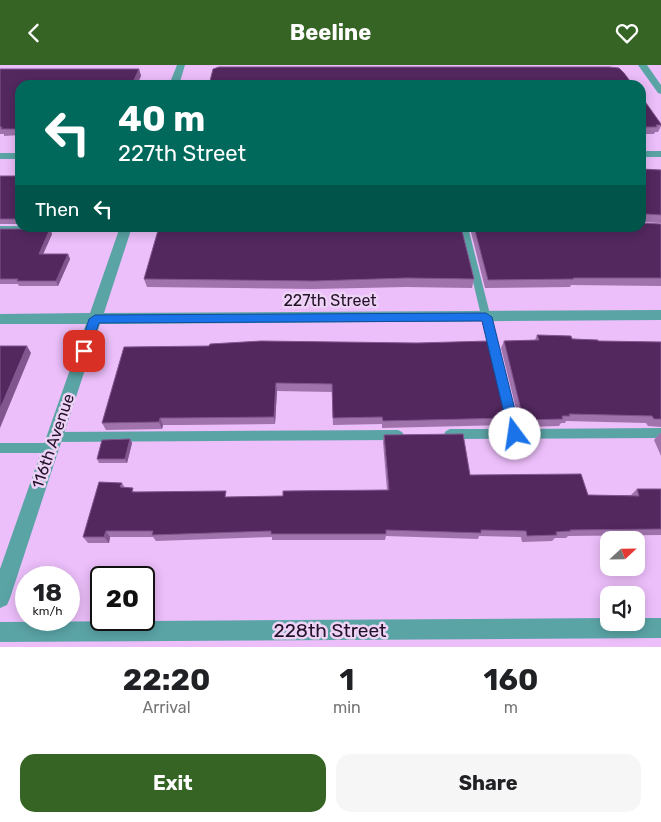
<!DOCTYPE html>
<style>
body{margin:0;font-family:Rubik,sans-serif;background:#f6f6f6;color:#202124;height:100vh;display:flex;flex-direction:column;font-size:19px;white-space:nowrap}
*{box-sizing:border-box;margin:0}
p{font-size:16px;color:#757577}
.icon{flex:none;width:28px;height:28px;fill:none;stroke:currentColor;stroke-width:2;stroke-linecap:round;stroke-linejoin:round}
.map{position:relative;height:582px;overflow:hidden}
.sheet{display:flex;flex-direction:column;background:#fff;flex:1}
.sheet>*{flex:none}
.banner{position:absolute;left:15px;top:15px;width:631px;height:152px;border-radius:15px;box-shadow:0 2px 12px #0003;background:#00695c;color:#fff;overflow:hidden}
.needle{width:32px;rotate:68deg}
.controls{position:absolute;left:600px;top:466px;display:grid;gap:10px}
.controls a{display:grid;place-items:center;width:45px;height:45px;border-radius:10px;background:#fff;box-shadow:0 2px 12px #0003;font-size:25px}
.speed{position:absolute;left:15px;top:501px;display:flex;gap:10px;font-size:25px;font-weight:700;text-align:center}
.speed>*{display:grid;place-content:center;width:65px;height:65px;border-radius:50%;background:#fff;box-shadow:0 2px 12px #0003;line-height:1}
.speed small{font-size:12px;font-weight:400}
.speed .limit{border:2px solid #111;border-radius:8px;background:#fff;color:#111}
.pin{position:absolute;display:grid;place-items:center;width:42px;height:42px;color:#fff;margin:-21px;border-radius:10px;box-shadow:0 2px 8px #0006}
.me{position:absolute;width:55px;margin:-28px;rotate:346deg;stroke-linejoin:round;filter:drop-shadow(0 0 4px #0008)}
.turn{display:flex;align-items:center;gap:18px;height:105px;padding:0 20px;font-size:22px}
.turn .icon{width:65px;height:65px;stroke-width:2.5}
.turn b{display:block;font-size:35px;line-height:42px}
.then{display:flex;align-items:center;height:48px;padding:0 20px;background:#0003;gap:10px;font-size:19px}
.eta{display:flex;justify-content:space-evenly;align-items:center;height:85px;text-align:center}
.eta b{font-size:30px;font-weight:700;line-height:35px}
.cta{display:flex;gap:10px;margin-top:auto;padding:10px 20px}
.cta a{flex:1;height:58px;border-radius:15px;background:#366424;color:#fff;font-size:20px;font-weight:700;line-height:58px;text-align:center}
.cta a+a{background:#f6f6f6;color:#202124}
header{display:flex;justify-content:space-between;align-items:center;height:65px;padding:0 20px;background:#366424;color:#fff;font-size:22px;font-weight:700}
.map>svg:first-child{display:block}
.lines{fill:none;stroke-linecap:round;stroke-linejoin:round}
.lane{fill:#5ba4a6;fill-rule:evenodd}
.street{fill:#5ba4a6;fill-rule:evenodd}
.wall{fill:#a073ac}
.shaded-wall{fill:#81558e}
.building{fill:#53285f;stroke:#81558e}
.route{fill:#1a73e8;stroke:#114b97}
.labels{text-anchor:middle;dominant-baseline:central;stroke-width:5;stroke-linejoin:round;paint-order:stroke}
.street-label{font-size:16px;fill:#221228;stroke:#efd3f7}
.near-street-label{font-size:19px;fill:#221228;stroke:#efd3f7}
</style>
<header><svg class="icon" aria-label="back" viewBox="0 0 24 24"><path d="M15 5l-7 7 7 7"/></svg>Beeline<svg class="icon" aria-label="heart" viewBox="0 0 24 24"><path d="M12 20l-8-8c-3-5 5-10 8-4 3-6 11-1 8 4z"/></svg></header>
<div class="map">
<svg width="661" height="582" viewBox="0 0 661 582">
<rect width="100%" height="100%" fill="#ecbefa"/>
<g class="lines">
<g class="lane">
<path d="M0,161L175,162L176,164L172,167H0Z"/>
<path d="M445,162L488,163L484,166H469L519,364L661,363V373L450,374L446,372L444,369L446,366L450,364H508L461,166L446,165Z"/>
<path d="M398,365L402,367L404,370L402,373L398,375L55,377L51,375L49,372L51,369L55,367Z"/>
<path d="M0,378H51L55,379L57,383L55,387L51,388H0Z"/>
</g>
<g class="street">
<path d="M177,0H185L179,20H169Z"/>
<path d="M638,0H647L661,20V29L658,28Z"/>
<rect x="641" y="86" width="20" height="6"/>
<rect x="0" y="88" width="20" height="6"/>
<path d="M120,162H132L104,248L661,245V255L100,259L10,533L7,540L0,543V504L86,259H0V249L90,248Z"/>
<path d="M609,553V558H636V553H661V573L0,577V557Z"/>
</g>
</g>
<g class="wall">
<path d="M0,4H139L141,11L20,20V70L4,71V69H0Z"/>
<path d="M641,31L661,59V61L658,67H655L654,69H641Z"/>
<path d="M641,104L661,105V158L641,157L642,158L661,159V221L571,220L570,222L485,223L471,167L472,162H641Z"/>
<rect x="0" y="111" width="20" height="48"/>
<path d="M159,162L474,214L472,223L406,222L314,224L147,222L144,214Z"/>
<path d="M0,164H50L52,169L43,189H68L70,194L58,221H19L18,219H0Z"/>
<path d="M537,270L598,276L661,277V362L648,361L646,358L566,356L565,358H561L559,361L523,362L520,360L501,283L504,276L535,275Z"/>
<path d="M209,281L508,353L505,360L382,363V359L333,360L332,327L277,326L275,359L179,360H163L162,364L106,365L102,358Z"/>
<path d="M660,368H661V391L654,375Z"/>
<path d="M384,370L470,410L588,430H631L637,424H661V470L568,471L566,473H555L552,476L522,477L521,472L479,471L478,474L386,471L385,475H272V472L156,476L153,472H110L109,478H88L83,472L122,418L125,423L136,427L228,432L283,431L387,425L383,377Z"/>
<path d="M130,374L132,378L127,398H99L97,394Z"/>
</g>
<g class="shaded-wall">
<path d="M139,4L141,11L137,20H132Z"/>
<path d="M50,164L52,169L41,194L39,189Z"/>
<path d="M68,189L70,194L58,221L56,216Z"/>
<path d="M27,281L31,288L0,363V344Z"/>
<path d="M276,318L277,326L275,359L274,352Z"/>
<path d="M160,353L163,360L162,364L159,357Z"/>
<path d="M130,374L132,378L127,398L125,394Z"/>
<path d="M106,466L110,472L109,478L104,472Z"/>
</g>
<g class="building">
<path d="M219,2H609L619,3L624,8L633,20H209L213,4Z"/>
<path d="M0,4H139L132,20H20V64H1L2,62H0Z"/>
<path d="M641,31L661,59V60H656L657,62H641Z"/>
<path d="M641,104L661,105V150L645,149L641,153Z"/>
<rect x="0" y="111" width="20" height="43"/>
<path d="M641,157L642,158L661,159V213H573L574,214L488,215L474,162H641Z"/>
<path d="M159,162H461L474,214L407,213L314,216L144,214Z"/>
<path d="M0,164H50L39,189H68L56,216H17L18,214H0Z"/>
<path d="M537,270L571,271L572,274L598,275V276L661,277V354H654L652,351L569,349L570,351H562L563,354L526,355L523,353L504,276L539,275Z"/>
<path d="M261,276L417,278L489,276L508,353L383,356L382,352L333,353L332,319L276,318L274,352L176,353H160L159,357L102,358L124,282L209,281L210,279Z"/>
<path d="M0,281H27L0,344Z"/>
<path d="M463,369L470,410L581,409L588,430L639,431L637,424H661V464L570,465L571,466L556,467L557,470L527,471L526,466L481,465V468L386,465V469H271V466L152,470L153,466H106L104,472H83L99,417L122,418L120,422L133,423L132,427L226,426L225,432L283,431V426L389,425L384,370Z"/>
<path d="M130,374L125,394H97L102,375Z"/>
</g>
<path class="route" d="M486,248L492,252L521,369L519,373L515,374L510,373L509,369L482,256L99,258L88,289L84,290L79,286L89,254L95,250Z"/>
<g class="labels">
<g class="street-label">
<text x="330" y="235">227th Street</text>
<text transform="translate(53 376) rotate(-71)">116th Avenue</text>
</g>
<g class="near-street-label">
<text x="330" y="565">228th Street</text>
</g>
</g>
</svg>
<div class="controls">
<a><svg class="needle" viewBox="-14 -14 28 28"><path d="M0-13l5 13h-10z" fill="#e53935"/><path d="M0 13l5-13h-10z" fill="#757577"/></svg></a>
<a><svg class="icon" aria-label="sound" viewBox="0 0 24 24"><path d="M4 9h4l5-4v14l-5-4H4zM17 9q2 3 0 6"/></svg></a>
</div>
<div class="speed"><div>18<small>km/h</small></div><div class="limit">20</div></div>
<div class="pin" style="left:84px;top:286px;background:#d93025"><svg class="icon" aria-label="arrive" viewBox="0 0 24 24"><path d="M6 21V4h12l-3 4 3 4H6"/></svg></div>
<svg class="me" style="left:515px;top:369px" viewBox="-20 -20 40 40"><circle r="19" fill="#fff"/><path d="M0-13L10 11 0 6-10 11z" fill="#1a73e8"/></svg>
<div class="banner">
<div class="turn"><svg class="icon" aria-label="left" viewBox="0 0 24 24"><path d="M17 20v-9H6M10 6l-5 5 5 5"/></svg><div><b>40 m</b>227th Street</div></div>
<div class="then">Then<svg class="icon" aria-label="left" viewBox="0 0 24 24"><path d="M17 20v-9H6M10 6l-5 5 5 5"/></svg></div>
</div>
</div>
<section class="sheet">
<div class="eta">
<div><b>22:20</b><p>Arrival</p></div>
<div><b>1</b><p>min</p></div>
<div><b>160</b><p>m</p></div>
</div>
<div class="cta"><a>Exit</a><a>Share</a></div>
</section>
